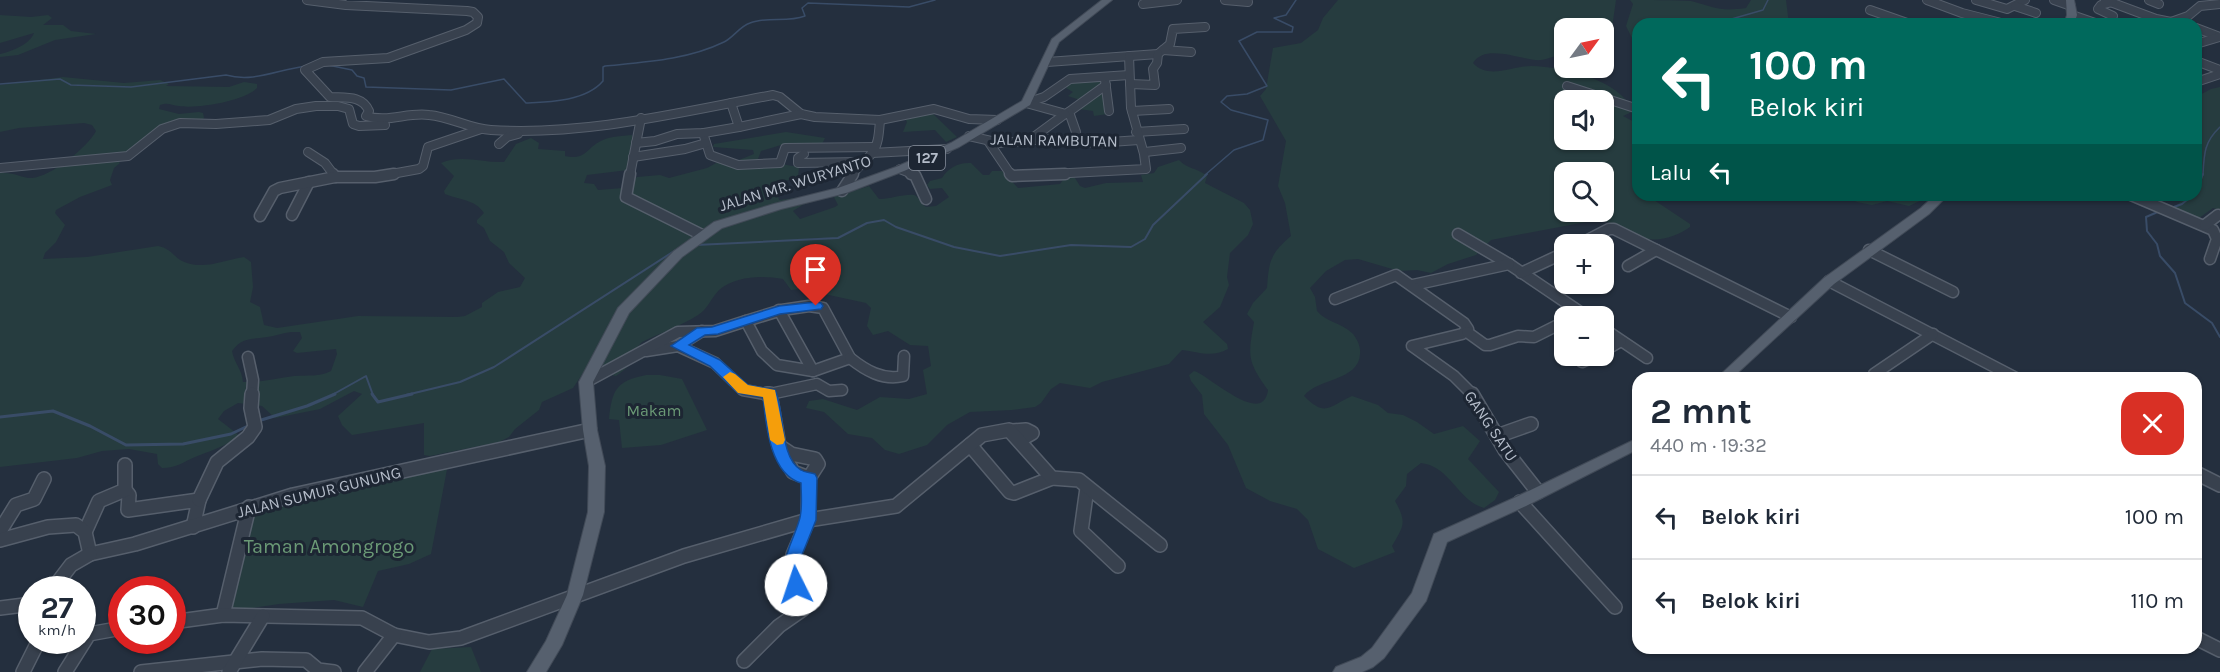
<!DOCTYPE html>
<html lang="id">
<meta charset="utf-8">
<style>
body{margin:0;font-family:Karla,sans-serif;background:#f2f2f3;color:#1f2937;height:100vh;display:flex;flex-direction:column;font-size:22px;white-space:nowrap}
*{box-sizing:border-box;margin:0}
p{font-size:20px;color:#747a83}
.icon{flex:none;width:33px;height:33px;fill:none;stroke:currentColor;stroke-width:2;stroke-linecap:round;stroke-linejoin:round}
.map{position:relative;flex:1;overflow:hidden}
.side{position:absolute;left:1632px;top:372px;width:570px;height:282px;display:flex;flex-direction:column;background:#fff;border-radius:18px;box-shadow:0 2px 4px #0004}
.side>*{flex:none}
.top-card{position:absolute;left:1632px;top:18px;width:570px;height:183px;border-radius:18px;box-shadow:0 2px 4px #0004;background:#00695c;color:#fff;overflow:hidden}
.needle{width:39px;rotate:57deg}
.buttons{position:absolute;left:1554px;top:18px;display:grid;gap:12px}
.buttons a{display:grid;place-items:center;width:60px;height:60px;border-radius:12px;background:#fff;box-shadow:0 2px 4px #0004;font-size:30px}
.speed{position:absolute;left:18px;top:576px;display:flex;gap:12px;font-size:30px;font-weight:700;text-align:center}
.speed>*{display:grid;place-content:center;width:78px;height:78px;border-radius:50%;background:#fff;box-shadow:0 2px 4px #0004;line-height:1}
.speed small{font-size:15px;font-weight:400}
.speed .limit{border:9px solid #d22;background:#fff;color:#111}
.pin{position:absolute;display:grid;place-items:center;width:51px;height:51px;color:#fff;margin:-62px -26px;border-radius:50% 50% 50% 0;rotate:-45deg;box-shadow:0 0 6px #0007}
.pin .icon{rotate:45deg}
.me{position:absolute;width:66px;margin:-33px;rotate:356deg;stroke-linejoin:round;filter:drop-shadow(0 0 4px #0008)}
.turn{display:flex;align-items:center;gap:21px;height:126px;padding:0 18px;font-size:27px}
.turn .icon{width:78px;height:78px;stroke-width:2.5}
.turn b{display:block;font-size:42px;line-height:51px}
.then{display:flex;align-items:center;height:57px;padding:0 18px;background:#0003;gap:12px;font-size:22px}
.round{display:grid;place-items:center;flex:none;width:63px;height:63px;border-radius:18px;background:#f2f2f3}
.overview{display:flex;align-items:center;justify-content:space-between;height:102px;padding:0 18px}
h1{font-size:36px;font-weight:700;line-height:45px}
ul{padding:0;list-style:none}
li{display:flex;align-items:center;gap:18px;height:84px;padding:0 18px;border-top:2px solid #e0e1e3}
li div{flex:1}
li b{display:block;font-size:22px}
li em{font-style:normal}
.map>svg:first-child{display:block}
.green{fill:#263c3f;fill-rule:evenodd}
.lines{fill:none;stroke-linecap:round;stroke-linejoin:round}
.stream-far2{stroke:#394c67;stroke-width:1.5}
.stream-far1{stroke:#394c67;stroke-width:2}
.stream{stroke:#394c67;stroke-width:3}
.minor-far2-casing{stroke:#565f6c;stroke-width:10}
.minor-far1-casing{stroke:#565f6c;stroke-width:13}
.minor-casing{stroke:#565f6c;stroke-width:16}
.major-casing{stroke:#414a57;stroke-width:2}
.minor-far2{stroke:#38414e;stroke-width:8}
.minor-far1{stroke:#38414e;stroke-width:10}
.minor{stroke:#38414e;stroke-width:13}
.major{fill:#56606e;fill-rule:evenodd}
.route{fill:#1a73e8;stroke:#114b97;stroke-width:1.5}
.slow{fill:#f59e0b}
.labels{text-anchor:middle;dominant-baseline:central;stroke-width:6;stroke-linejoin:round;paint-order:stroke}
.shield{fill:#1d2633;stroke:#878f9c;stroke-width:1.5}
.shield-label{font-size:15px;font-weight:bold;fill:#b4bcc9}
.street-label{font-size:16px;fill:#b4bcc9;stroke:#1d2633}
.park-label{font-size:16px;fill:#6b9a76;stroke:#1d2633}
.near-park-label{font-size:20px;fill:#6b9a76;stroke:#1d2633}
</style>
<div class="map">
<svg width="2220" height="672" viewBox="0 0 2220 672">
<rect width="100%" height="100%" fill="#242f3e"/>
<g class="green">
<path d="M1338,0H1616L1612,28L1604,30V28L1583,27L1564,28V53C1557,55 1549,59 1541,60C1525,62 1486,42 1473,63C1488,80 1513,66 1531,66C1566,67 1617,79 1634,111L1623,116L1638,124V195H1661L1654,200L1690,224V227C1677,236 1663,241 1647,239L1603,220L1586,222L1491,240L1476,255L1448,264L1431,273L1417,270L1399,271L1358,259L1345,260L1326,271L1310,288L1315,297L1317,311C1326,322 1342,323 1352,333C1357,338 1361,347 1360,354C1359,381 1317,378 1304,396C1326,418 1329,406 1352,396L1378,405L1388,413L1403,415L1417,422L1434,434L1463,426L1480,441L1468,459L1499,492L1495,500L1484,508C1458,501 1450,466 1421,463L1407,474L1406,486L1395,501C1407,522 1404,526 1392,546L1395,552L1354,568L1318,549L1308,520L1297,509L1270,501L1246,488L1228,445L1204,414L1202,395L1191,381L1189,375L1194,371C1209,375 1263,428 1268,390C1247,361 1248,356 1254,322L1247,314L1253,303L1267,288C1269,261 1270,254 1291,236L1285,203L1278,186L1286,141L1260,96L1266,89L1273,48L1301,43L1318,30L1323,18ZM1564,100H1604V140H1564ZM1564,172H1604V212H1564Z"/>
<path d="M1630,0C1647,0 1675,0 1691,1C1715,7 1719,12 1746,8L1751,0H1786L1789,24H1638V43L1634,42L1626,26L1633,4Z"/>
<path d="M0,15L31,17L48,15L52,18L43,25H63L71,31L96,34L55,40L18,55L0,57V54C13,51 30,44 34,33L0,43Z"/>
<path d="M63,77L124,83L160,80L169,84L166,86L229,87L244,82L257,84V88C245,101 197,109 179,106C171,105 168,102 160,105L159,109L179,114L199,112L203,113L204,118L201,121L184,120L117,160L120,163L114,168L110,180L112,185L80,197L56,210L55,213L65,225L56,242L45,253L43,259L87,257L158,246C170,248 173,256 182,261C204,271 223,260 244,257L251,262L253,287L250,302L260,307L264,325L277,328L358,316L457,317L465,316L482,307V303L498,292L520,287L525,278L509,263L504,252L490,241L484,228L477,223V220L484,213C475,199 459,200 445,194L444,191L454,176L441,163C462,154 483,163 504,162L516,144L531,138L539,143L538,149L565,151V156C587,161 586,147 603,140C611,136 623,136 632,135V149L628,170L587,175L584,183L594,184L598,190L623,188L637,177L660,175L669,178L707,168L720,161L739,160L754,154L753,150L713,147L714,144L786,132L825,138L822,144L781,145L761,151L758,159L762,161L799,167L798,178L775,183L779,200L816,195L819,200L804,204L793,211L800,219L835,207L838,205L834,197L869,186L879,199C888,200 910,192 916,196C920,199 921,204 926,207L936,206L949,197L942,188L930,189L927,185L930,181L942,178C948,168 959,162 971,163L983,175H989L992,171H1002L1018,188L1060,184L1066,176L1075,178L1080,186L1085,188L1106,183L1143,182L1141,175L1154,173L1158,167L1179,160C1187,169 1198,168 1207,176L1205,183L1244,203L1250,210L1253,224L1248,235L1230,253L1227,277L1229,285L1220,307L1203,322L1227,344L1228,349C1212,358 1199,352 1182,350L1169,364L1102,382L1090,388L1060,383L1051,389L1041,403L1035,407L1012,410L970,412L947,425L927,445L899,454L885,450L872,438L848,434L824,412L806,408L809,401L823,399L857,410L880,397L909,399L927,394L923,370L931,366L928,346L910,345L888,331L873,335L867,326L871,308L866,303L801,289L791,290L783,279C763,275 735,276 719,290C711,298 708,309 698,315C681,326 660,333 642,342C628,355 637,363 616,376L607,374L600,368L585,370L573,388L542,402L539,410L515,429L509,437L499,442L430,456L424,455V423L352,435L342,425L338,416L362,394L354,391L320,409L275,418L262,406L238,403L224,411L218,419L240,436C223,447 213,450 195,457C183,462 177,468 162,468L158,464L157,454L129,449L102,451L77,458L0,467V173C16,172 20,178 32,178C50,177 88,147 96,131L92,125L84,123L19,128L0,132V85ZM291,332H300L302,338L293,351L297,353L336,349L337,354L331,371C319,377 308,375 294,376C277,378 261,383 243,382C242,369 234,363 232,351C243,336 252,340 267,337C275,336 283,333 291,332Z"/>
<path d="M1101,81V92L1108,114L1094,116L1093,111L1079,109L1086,102L1068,96L1073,92L1066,88L1071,82Z"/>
<path d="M2220,87V210L2213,208L2199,218L2172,209L2188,195H2196V97L2211,89Z"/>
<path d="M931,112L957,137L946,142L935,130L903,132L907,122L905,118Z"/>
<path d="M1843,195H1933L1909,206L1887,201L1872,205L1857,202Z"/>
<path d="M646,375H660L682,379L707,430L661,445L622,448L619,420L609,419C612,390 616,381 646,375Z"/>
<path d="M448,464L431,554L409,564L378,571L363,607L334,600L279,604L226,612L253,509Z"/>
<path d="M471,647L481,672H420L432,649Z"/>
</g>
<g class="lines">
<g class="stream-far2">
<path d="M1714,24L1763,10L1768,0"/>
<path d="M328,65L352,70L357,76L364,78L366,87L451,90L504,79L526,103C550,102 586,101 603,81V67L605,66C645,62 687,60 724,42C733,38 740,26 750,23C768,16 787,23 805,16L802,8L808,3L909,7L935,0"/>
<path d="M0,84L60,79L71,85L131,87L226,75C254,83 279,69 307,66"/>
<path d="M1205,175L1234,150L1263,140L1268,120L1231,110L1221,102L1227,96L1247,94L1267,86L1239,41L1257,32H1292L1293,27L1274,18L1286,15L1296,0"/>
<path d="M2203,175C2204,154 2204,142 2220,127"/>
</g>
<g class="stream-far1">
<path d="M2196,192L2203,174"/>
<path d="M2171,208L2182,204L2193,195"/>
<path d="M2160,211L2146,217L2147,231L2157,244L2160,256L2175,273L2185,303L2212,323L2220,337"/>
<path d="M696,245L838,238L867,223L884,220L896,227L954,247L1000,256L1071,245L1131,247L1145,239L1153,225L1207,174"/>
<path d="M332,395L366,376L373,395"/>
<path d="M406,395L460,382L494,367L682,246"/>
</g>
<g class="stream">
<path d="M372,394L378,402L412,394"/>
<path d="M0,417L53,411L90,426L126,445L183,444L231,434L250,425"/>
<path d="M258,421L307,406L335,394"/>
</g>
<defs>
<g id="minor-far2">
<path d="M307,0L346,5L467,11L473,12L478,17L477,23L466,30L388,58L323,62L305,70L330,97C345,98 362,95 369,111L366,116C388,123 407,112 429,115C451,117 470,129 491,130C586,136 681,112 773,95L780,97L801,114L815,117L880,120L934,109L969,119L997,120"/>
<path d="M1225,0L1248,2"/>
<path d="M1927,0L1962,13L2005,24"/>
<path d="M1976,0L2007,9L2025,0"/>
<path d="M2054,0L2071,6"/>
<path d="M2105,0L2156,19L2171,22L2188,16L2200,6L2220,4"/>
<path d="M2149,0L2159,4"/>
<path d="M2112,2L2101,5L2098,9L2113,16"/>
<path d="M1143,4L1177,0"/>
<path d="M2015,6L2036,13"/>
<path d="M1870,10L1910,24"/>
<path d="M2072,15L2098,24"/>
<path d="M2196,28L2220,37"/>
<path d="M2196,44L2219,37"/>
<path d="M1163,50L1191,52"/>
<path d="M2196,61L2220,70"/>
<path d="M1047,62L1158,54L1170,44L1173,29L1205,27"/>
<path d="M1105,80L1109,111"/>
<path d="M2196,82L2220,74"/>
<path d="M1130,84L1155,85L1153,69L1157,63L1158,54"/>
<path d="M1567,86L1638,109"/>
<path d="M731,103L739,127"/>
<path d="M1026,103L1044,97L1070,79L1129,75"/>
<path d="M1026,103L1066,114L1106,85"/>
<path d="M1132,111L1169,109"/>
<path d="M1069,112L1076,132"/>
<path d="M1136,132L1184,129"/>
<path d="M703,133L710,155L738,165L780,163L785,148L874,147"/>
<path d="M969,136L1000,143L1047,139L1096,143L1139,140"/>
<path d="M1031,139L1065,114"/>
<path d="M988,141L1011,175"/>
<path d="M636,143L655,141L677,134L704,133L739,127L801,114"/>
<path d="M499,144L507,137L518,134"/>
<path d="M308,152L325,163L334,175"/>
<path d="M1145,152L1181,148"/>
<path d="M872,153L947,149"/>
<path d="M804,154L798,158V163L861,162"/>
<path d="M633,157L685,149L706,143"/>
<path d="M0,168L128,156L162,129L180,123L216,124L269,120L296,109L316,106H338L349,109L353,124L359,126L385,125"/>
<path d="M900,169L915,175"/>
<path d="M386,175L419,169L423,166L428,147L481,129"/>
<path d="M630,175L641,118"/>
<path d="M852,175C858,166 866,161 872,153C879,144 879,131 880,120"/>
<path d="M1032,175L1146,169L1144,154L1131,108L1129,56"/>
</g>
<g id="minor-far1">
<path d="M333,174L335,177"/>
<path d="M630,174L626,197L702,235"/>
<path d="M911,174L915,175L926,199"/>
<path d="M1010,174L1012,176L1065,174"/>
<path d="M842,191L853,174"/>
<path d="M2131,195L2213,230L2217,239L2210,259"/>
<path d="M292,215L309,182"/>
<path d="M260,216L274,191L280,188L335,177H375L394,174"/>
<path d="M2205,225L2218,215"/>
<path d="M1458,234L1509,264L1586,316"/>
<path d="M1580,244L1609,229H1614L1791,317"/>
<path d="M1869,250L1953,292"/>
<path d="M1628,266L1656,250"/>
<path d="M1521,273L1564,253"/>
<path d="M1829,281L2016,378"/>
<path d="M1413,285L1509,264"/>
<path d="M1335,299L1396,275L1464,323L1468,329L1462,334L1412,346L1454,376L1473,395"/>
<path d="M809,306L823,308L850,358L813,371L777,365L762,351L746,321L782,310Z"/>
<path d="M779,310L813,371"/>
<path d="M1604,329L1647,358"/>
<path d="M1467,332L1485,345H1490L1518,336L1534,337L1564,322"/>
<path d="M678,346L702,331"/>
<path d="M646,351L678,346L715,363L743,390L770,395"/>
<path d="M1604,351L1621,341"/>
<path d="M248,357L253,380L252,395"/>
<path d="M850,358C865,370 883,381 903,376L904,356"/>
<path d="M1582,362L1595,356"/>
<path d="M1874,374L1933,334"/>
<path d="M586,382L678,332L715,331L746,321"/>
<path d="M770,394L817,384L829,391L842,390"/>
</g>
<g id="minor">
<path d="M1472,394L1505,450L1538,492"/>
<path d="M1012,431L1026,430L1032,433L1020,440"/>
<path d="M1497,436L1531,424"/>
<path d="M970,445L1010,492L1014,493L1052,478"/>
<path d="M779,446L793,472L809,478"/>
<path d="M2196,473L2220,485"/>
<path d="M1087,488L1081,531L1118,566"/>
<path d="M125,490L129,495L128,510L199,500L193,527"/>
<path d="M199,500L217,462L248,437L255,427L251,408L252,394"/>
<path d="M1520,502L1615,607"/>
<path d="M0,531L16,505L34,499L44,479"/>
<path d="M85,532L99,501L125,490V465"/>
<path d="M0,540L48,527L76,525L85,532L90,554L135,544L293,495L590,430"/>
<path d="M52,590L71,565L90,554"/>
<path d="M0,608L32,604"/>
<path d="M223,615L249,507"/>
<path d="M172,622L223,615L362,618L394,635L429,642L461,638L684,556L808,520L896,506L982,435L1009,430L1052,478L1079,480L1160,545"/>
<path d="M2196,638L2220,650"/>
<path d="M744,661L779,626L802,610L792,564L793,555L808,520L809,478L818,464L815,459L791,454L779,446L770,394H767"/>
<path d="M23,672L39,640"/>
<path d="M65,672L89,634L122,628"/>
<path d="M141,672L262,659L306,660L318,670L334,672"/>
<path d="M229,672L263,616"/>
<path d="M365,672L394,635"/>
</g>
<g id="major">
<path d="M1102,0H1112L1059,42L1030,105L959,147L904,171L846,193L781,209L722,228L682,257L629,313L593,382L597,430L605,466L604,512L583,595L562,645L546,672H527L546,641L567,595L588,512L589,466L583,430L579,382L618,308L674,251L714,222L774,204L838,188L896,167L951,143L1022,101L1052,39Z"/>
<path d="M2066,0H2074L2077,15L2074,24H2064L2067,15Z"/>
<path d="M1935,195H1948L1929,214L1834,284L1732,378H1717L1824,278L1921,208Z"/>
<path d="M1638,438V449L1526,506L1447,542L1426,601L1384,658L1373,667L1362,672H1333L1336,667L1361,657L1372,648L1412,593L1434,534L1514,498Z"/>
</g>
</defs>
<use href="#minor-far2" class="minor-far2-casing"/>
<use href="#minor-far1" class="minor-far1-casing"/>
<use href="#minor" class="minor-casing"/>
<use href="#major" class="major-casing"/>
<use href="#minor-far2" class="minor-far2"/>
<use href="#minor-far1" class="minor-far1"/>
<use href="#minor" class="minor"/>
<use href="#major" class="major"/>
</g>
<path class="route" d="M816,302L821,303L823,306L821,309L780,314L718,334L705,335L689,345L720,360L748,385L775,390C785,410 779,457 801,470C805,473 810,472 815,474L817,478L816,520L802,555L801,564L804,585L802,590L796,592L790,590C776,564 792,545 799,521C803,510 801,495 801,483C770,474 766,425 763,397L738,393L710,366L671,346L697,328L712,327L779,306Z"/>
<path class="slow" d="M730,372L735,374L748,385L775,390L785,440L783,444L777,445L770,440L763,397L738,393L723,377Z"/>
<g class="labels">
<rect class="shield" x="909" y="146" width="36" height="24" rx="4.5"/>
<g class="shield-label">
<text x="927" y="158">127</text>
</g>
<g class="street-label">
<text transform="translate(1054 140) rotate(1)">JALAN RAMBUTAN</text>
<text transform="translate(795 183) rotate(-17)">JALAN MR. WURYANTO</text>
<text transform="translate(1491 426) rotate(56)">GANG SATU</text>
<text transform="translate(319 492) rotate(-14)">JALAN SUMUR GUNUNG</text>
</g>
<g class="park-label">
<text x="654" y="410">Makam</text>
</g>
<g class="near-park-label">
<text x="329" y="546">Taman Amongrogo</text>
</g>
</g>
</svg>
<div class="buttons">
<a><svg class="needle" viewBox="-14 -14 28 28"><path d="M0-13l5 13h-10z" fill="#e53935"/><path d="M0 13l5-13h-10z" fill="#747a83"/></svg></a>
<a><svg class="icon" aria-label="sound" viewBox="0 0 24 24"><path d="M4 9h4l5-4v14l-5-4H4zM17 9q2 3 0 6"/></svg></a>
<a><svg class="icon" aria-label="search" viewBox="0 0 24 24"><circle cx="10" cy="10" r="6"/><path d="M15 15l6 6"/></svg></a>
<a>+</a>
<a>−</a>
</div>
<div class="speed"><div>27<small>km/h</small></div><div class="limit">30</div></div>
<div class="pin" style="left:816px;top:306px;background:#d93025"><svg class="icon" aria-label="arrive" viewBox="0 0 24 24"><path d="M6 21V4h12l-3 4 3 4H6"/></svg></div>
<svg class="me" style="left:796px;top:585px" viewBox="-20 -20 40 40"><circle r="19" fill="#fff"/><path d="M0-13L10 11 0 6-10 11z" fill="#1a73e8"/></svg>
<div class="top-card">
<div class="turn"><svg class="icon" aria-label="left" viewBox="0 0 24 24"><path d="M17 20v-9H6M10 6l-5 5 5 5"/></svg><div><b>100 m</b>Belok kiri</div></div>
<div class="then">Lalu<svg class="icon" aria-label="left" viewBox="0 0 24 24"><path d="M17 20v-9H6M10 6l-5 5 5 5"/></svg></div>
</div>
<section class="side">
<div class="overview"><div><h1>2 mnt</h1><p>440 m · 19:32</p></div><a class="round" style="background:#d93025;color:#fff"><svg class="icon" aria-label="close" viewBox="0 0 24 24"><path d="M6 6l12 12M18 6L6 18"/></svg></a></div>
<ul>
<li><svg class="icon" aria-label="left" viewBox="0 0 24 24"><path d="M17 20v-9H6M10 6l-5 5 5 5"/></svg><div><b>Belok kiri</b></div><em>100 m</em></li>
<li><svg class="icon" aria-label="left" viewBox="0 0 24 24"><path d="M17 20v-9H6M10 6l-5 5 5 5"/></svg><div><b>Belok kiri</b></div><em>110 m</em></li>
</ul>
</section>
</div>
